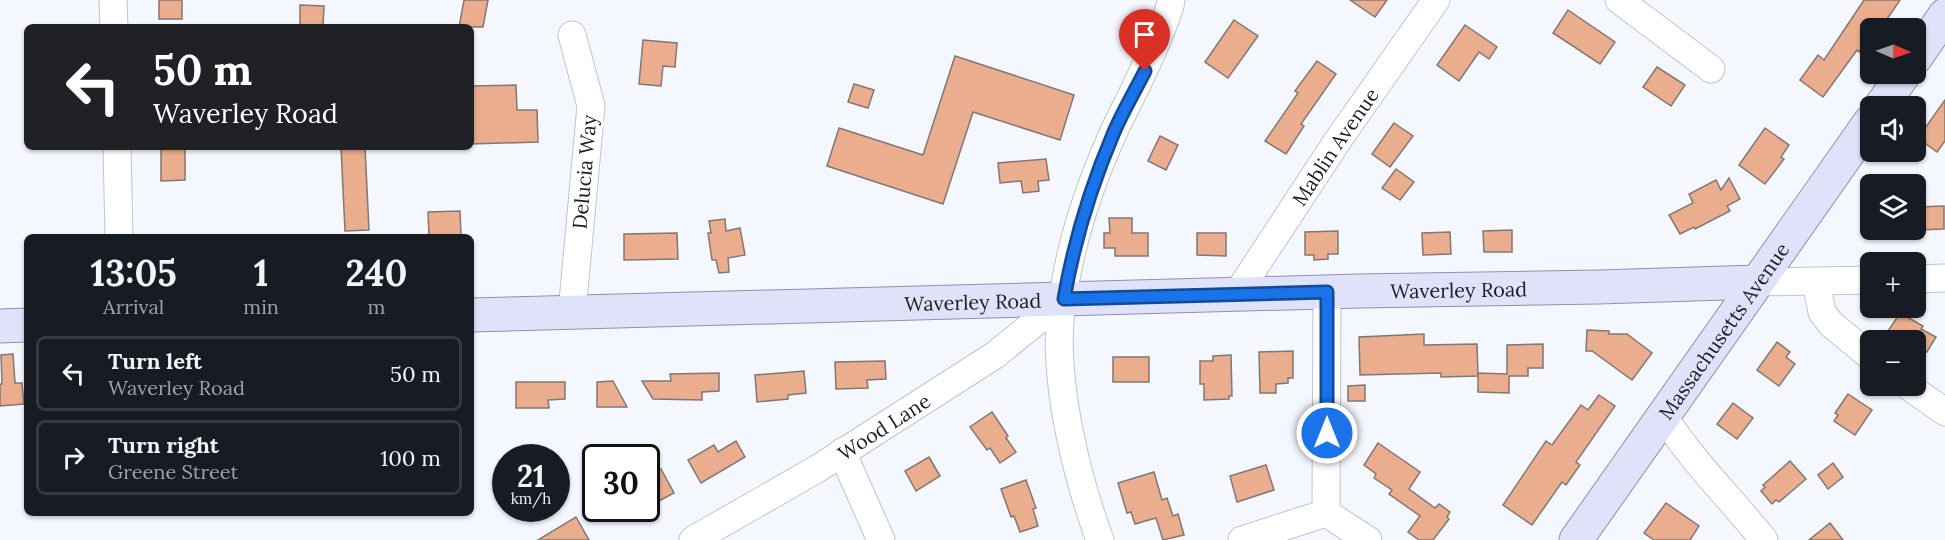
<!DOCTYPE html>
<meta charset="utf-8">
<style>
body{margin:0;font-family:Lora,serif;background:#242831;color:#f1f3f6;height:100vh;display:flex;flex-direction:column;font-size:22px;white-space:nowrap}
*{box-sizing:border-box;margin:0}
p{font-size:20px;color:#9ea1a6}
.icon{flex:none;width:33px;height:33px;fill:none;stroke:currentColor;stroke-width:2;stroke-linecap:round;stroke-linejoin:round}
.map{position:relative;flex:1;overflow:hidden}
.details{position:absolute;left:24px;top:234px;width:450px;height:282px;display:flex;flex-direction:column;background:#171b24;border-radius:9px;box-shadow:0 2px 4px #0004}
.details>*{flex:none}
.guide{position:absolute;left:24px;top:24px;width:450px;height:126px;border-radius:9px;box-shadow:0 2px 4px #0004;background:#202124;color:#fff;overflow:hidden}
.needle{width:39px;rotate:92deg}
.controls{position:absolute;left:1860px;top:18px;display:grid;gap:12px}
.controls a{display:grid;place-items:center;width:66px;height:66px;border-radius:9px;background:#171b24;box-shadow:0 2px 4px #0004;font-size:30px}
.speed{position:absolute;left:492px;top:444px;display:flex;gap:12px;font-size:30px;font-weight:700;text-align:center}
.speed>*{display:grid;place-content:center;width:78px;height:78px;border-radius:50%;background:#171b24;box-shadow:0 2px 4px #0004;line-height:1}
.speed small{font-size:15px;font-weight:400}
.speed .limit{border:3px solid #111;border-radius:9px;background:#fff;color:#111}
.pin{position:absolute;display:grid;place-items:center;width:51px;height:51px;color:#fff;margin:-62px -26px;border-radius:50% 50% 50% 0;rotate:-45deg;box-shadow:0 0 6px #0007}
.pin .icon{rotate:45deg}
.me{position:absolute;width:66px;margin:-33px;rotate:0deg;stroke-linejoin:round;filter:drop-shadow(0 0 4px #0008)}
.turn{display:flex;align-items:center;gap:21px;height:126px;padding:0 30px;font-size:27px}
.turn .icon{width:78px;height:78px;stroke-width:2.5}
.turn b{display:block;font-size:42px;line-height:51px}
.eta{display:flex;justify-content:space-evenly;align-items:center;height:102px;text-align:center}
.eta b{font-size:36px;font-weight:700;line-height:42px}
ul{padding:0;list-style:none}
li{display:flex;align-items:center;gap:18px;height:75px;margin:0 12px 9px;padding:0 18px;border:3px solid #363941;border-radius:9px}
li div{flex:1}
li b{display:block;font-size:22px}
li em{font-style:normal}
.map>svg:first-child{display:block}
.building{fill:#eaad8d;stroke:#827772;stroke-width:1.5}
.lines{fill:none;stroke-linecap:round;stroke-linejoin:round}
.minor-casing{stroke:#c0c4ce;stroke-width:29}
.major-casing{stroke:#8d91ab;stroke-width:35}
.minor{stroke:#fff;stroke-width:27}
.major{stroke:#dfe2f9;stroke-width:33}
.route-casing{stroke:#114b97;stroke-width:15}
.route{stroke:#1a73e8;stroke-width:10}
.labels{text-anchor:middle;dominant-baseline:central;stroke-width:6;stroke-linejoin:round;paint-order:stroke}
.street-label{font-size:20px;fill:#1d1e22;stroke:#fff}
</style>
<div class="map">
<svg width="1945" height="540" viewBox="0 0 1945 540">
<rect width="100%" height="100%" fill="#f5f7fe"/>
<g class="building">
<rect x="159" y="0" width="23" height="19"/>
<path d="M464,0H488L483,27H459Z"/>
<path d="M1350,0H1387L1375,17Z"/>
<path d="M1864,0H1900L1881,28H1870V35L1859,52L1857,50L1823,97L1800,80L1818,55L1824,60Z"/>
<path d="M300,5L324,6L323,27H300Z"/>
<path d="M1568,10L1615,42L1600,64L1553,33Z"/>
<path d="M1234,20L1258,36L1228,78L1205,62Z"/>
<path d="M1465,25L1497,47L1489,59L1479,52L1459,81L1437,65Z"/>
<path d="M643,40L677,43L675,67L663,66L661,86L639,84Z"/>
<path d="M955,56L1074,95L1060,140L973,112L943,204L827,166L839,128L923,155Z"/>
<path d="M1317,61L1336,74L1301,124L1304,126L1286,154L1265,141L1298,93L1295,91Z"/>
<path d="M1657,67L1685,85L1671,106L1643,87Z"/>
<path d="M854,84L874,90L868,108L848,102Z"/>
<path d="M516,85L517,110H537L538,142L471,144V86Z"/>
<path d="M1945,100V141L1937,152L1918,138Z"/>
<path d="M1394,123L1413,136L1390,167L1372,154Z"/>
<path d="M1765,128L1789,145L1781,157L1784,159L1765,184L1739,165Z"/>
<path d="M1160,136L1178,145L1166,170L1148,161Z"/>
<path d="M341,147H365L369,230L345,231Z"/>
<path d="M161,148H185V180L161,181Z"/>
<path d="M1046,159L1049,180L1038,181L1039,191L1023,193L1021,181L1000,183L998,163Z"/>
<path d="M1396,169L1414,182L1400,200L1382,188Z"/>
<path d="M1729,178L1740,199L1727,206L1730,211L1695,229L1694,227L1680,234L1669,215L1693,203L1689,194L1716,180L1721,190Z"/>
<path d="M1944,206V229L1917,230V207Z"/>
<path d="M460,211L461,235L429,236L428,212Z"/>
<path d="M1109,218H1132V233H1148V256H1115V248H1104V233H1110Z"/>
<path d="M725,219L726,231L740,228L745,255L728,258L729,272L719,273L716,260H712L708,233H711L709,221Z"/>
<path d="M1512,230V252H1484L1483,231Z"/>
<path d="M1338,231V254H1328V259L1314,260V255H1305V232Z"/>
<path d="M1450,232L1451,254L1423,255L1422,233Z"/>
<path d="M677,233L678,259L624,260V234Z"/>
<path d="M1197,233H1226V256L1197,255Z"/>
<path d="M1900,313L1923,326L1921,329L1936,337L1927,352L1916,346V340H1904L1888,331Z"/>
<path d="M1587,330L1609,331V334H1627L1652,353L1632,380L1592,351H1586Z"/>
<path d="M1424,334V345L1477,344L1478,376L1441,377V373L1360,375L1359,337Z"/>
<path d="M1777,342L1790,352L1786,357L1795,364L1779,386L1757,370Z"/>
<path d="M1543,344V368H1528V376H1509V393L1478,392V373L1507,374V345Z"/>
<path d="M1293,351V378H1288V383L1276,384V393H1260L1259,352Z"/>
<path d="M13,354L15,383H22L24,404L0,406V384H2L1,355Z"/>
<path d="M1231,355L1232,396H1229V399L1204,400V384H1200V361H1213V356Z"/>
<rect x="1113" y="357" width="36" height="25"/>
<path d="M885,361L886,379L867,380L868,388L836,389L835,362Z"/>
<path d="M804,371L806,393L788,395V399L757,402L755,375Z"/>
<path d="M719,373V391L702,392V400L653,399L642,381H671L670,374Z"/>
<path d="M613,381L627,407H597V382Z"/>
<path d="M516,382H565V399L548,400L549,408H516Z"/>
<path d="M1365,385V401H1348V386Z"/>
<path d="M1848,394L1872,410L1855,435L1834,421L1838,415L1835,413Z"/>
<path d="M1599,395L1615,406L1576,462L1580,465L1566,485L1562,482L1532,525L1503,505L1546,441L1552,445L1581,405L1588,410Z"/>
<path d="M1733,403L1753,418L1737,439L1717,424Z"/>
<path d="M992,412L1008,436L1006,438L1016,452L1000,463L990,448L987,450L970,427Z"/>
<path d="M736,441L745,457L701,483L688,460L714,445L718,452Z"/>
<path d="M1378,443L1420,472L1409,489L1435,508L1439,504L1450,512L1447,517L1449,519L1433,540H1419L1408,532L1420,516L1389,494L1392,490L1374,478L1376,474L1364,465Z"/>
<path d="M929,457L940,476L916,491L905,471Z"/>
<path d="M1790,461L1806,479L1779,502L1776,500L1772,504L1761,491L1765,487L1763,485Z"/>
<path d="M1833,463L1843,477L1828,489L1818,475Z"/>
<path d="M1266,465L1274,490L1237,502L1230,476Z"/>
<path d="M661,469L674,493L646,508V478Z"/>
<path d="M1154,472L1162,500L1167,498L1173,516L1178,514L1184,535L1163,540L1156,518L1135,524L1131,512L1127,513L1118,483Z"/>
<path d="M1026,480L1036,508L1033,509L1038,526L1020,532L1014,516L1011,517L1001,489Z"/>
<path d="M1666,503L1699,526L1690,540H1654L1644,533Z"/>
<path d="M576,517L589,540H538Z"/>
<path d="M1830,523L1843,540H1809Z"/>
</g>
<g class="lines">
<defs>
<g id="minor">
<path d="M113,0L114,27"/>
<path d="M1619,0L1711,69"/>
<path d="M572,35L591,106L572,312"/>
<path d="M117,147L119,237"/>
<path d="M1916,279L1945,278"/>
<path d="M1758,282L1870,280"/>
<path d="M1816,282L1822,312L1831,324L1870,356"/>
<path id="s1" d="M1237,294L1336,143L1436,0"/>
<path d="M1908,386L1945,412"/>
<path d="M1664,417C1693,462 1731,499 1764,540"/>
<path d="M842,452L881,540"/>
<path d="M1326,513L1327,292"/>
<path id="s2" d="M693,540L817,469L995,355L1064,299"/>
<path d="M1100,540C1077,478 1055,388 1060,321C1066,256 1088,188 1115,129C1131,96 1148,65 1161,30C1165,21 1170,10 1171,0"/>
<path d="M1242,540L1326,513L1368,540"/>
</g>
<g id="major">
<path d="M1916,57L1945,15"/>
<path d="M1881,106L1904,74"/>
<path id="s3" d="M471,315L1359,291L1599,287L1758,282"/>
<path d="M0,326L27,325"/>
<path id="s4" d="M1576,540L1870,122"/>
</g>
</defs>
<use href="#minor" class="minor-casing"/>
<use href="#major" class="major-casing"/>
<use href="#minor" class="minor"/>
<use href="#major" class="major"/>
</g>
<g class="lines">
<defs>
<path id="route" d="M1145,71C1135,91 1123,111 1114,132C1091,186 1074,241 1064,299L1327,292V433"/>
</defs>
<use href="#route" class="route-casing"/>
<use href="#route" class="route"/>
</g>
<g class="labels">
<g class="street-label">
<text stroke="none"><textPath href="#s1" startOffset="177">Mablin Avenue</textPath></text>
<text transform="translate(584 172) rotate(-85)">Delucia Way</text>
<text stroke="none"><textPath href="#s3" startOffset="988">Waverley Road</textPath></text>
<text stroke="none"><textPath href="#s3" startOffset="502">Waverley Road</textPath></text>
<text stroke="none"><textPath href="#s4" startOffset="256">Massachusetts Avenue</textPath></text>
<text stroke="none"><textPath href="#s2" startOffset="222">Wood Lane</textPath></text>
</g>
</g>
</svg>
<div class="controls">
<a><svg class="needle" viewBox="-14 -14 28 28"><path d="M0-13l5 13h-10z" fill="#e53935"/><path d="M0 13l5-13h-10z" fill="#9ea1a6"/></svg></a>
<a><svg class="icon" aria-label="sound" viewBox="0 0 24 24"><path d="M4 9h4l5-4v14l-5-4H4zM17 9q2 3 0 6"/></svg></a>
<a><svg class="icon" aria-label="layers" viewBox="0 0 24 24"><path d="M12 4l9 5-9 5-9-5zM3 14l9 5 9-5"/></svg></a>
<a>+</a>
<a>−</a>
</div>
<div class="speed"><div>21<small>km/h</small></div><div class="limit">30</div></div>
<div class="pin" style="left:1145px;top:71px;background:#d93025"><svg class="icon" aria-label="arrive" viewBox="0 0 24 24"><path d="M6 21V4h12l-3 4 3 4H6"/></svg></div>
<svg class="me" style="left:1327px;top:433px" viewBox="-20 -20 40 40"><circle r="17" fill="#1a73e8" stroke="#fff" stroke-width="3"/><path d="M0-11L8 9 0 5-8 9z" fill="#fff"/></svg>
<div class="guide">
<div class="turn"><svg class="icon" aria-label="left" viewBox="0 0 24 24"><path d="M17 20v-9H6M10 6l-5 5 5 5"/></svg><div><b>50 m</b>Waverley Road</div></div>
</div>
<section class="details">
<div class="eta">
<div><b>13:05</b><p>Arrival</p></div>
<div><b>1</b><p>min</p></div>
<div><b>240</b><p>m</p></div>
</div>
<ul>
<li><svg class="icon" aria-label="left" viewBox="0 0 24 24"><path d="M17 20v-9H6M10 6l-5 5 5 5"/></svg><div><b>Turn left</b><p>Waverley Road</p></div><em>50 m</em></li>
<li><svg class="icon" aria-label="right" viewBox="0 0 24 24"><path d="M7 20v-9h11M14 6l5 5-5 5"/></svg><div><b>Turn right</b><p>Greene Street</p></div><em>100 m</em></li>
</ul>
</section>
</div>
